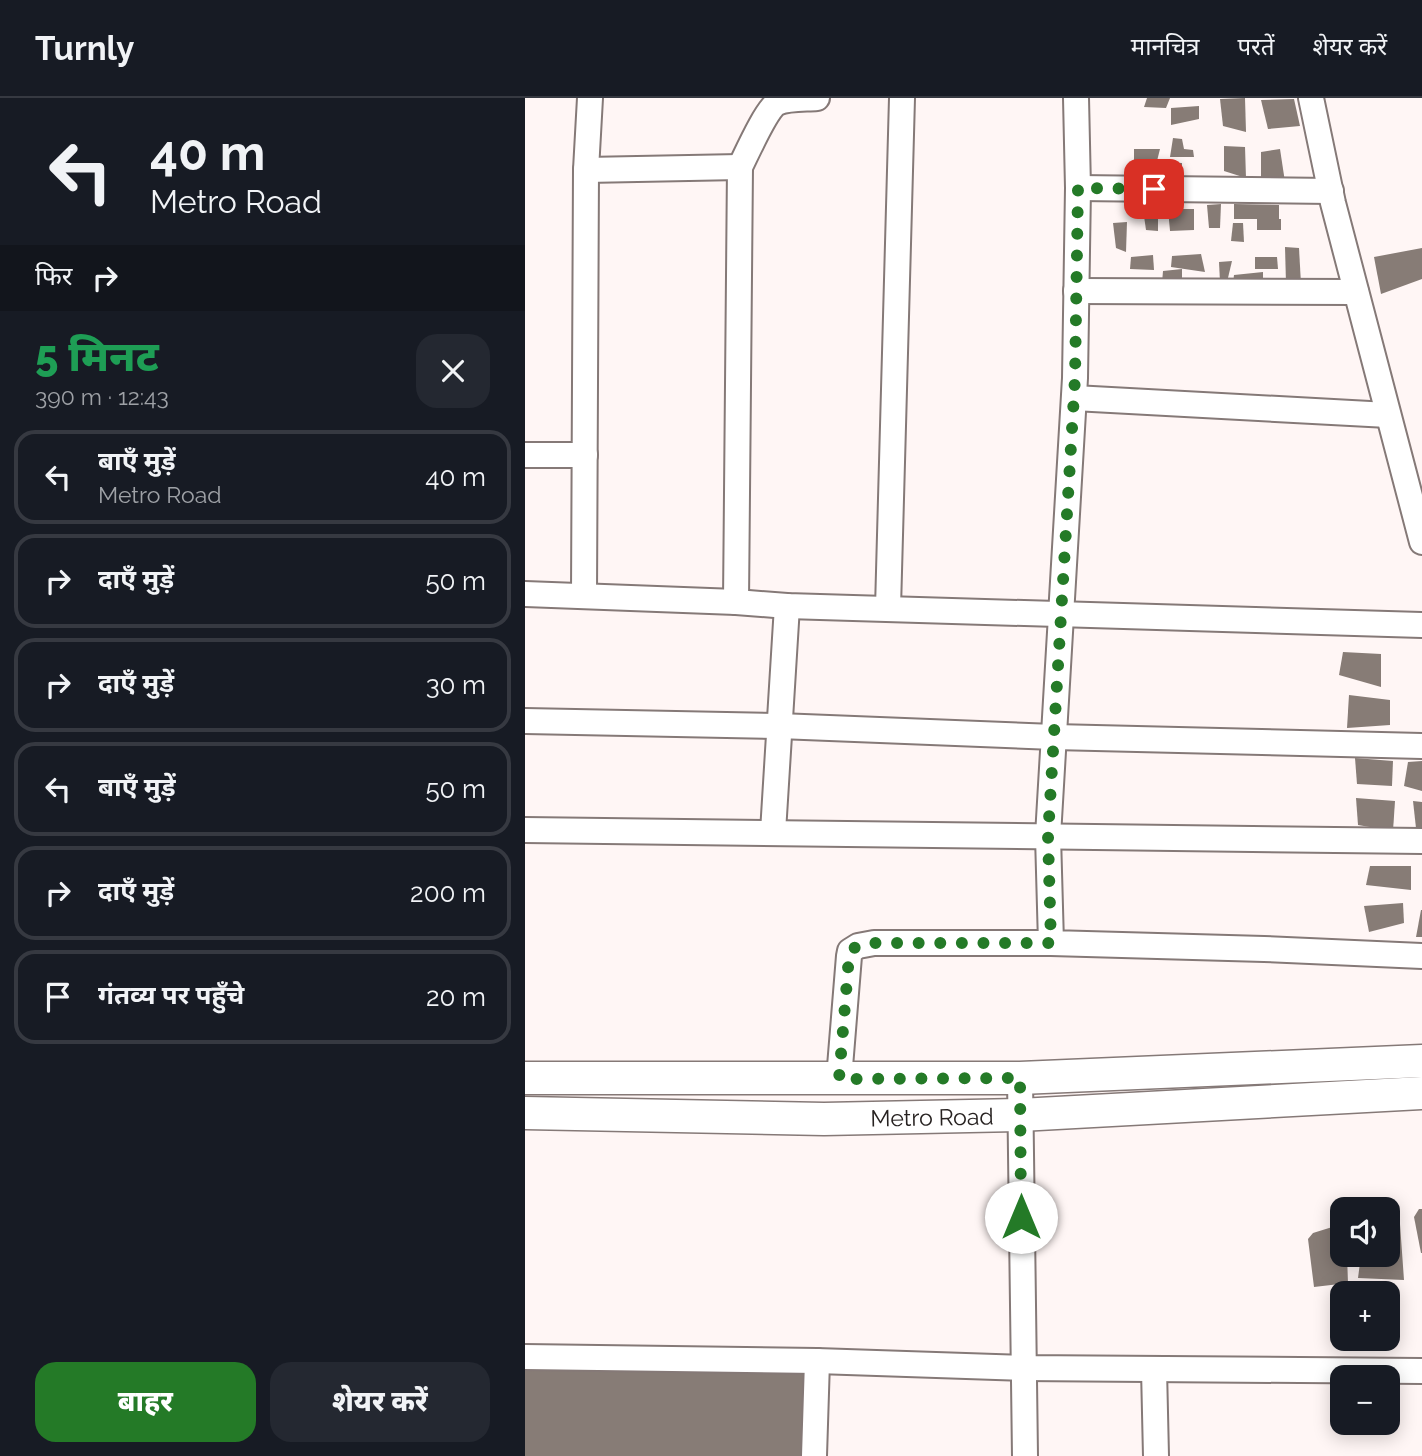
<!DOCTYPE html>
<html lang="hi">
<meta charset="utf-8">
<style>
body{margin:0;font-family:Raleway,"Noto Sans Devanagari",sans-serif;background:#242831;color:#f1f3f6;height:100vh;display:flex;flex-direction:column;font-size:26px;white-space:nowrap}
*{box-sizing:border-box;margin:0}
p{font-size:23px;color:#9ea1a6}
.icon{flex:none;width:38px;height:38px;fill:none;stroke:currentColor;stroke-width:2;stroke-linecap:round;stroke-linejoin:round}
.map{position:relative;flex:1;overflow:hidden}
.side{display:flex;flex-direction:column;background:#171b24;width:525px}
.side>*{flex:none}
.hud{background:#171b24;color:#f1f3f6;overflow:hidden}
.fabs{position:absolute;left:805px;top:1099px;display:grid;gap:14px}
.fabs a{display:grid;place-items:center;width:70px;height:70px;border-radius:14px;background:#171b24;box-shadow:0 4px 18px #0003;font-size:35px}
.pin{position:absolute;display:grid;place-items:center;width:60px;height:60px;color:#fff;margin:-30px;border-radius:14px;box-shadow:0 4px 10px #0006}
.me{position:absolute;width:77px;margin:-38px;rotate:0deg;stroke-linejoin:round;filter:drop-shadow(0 0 5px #0008)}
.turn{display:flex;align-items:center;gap:24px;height:147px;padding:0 35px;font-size:32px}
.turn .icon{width:91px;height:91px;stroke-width:2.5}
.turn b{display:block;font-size:49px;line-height:60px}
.then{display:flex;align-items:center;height:66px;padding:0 35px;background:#0003;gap:14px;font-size:26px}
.round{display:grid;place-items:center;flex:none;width:74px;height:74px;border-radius:21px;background:#242831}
.headline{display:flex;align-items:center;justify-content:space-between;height:119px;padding:0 35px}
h1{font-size:42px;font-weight:800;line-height:52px;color:#1e9e55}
.primary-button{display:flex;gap:14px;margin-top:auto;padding:14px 35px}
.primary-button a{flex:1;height:80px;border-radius:21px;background:#247a27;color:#fff;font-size:28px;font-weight:800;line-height:80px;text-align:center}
.primary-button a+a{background:#242831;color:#f1f3f6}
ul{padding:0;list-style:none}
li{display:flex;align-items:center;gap:21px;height:94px;margin:0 14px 10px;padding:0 21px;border:4px solid #363941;border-radius:21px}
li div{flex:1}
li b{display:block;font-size:26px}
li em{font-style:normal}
header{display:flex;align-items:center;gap:42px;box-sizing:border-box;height:98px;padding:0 35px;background:#171b24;border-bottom:2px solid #363941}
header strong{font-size:33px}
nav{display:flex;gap:38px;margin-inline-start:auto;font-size:24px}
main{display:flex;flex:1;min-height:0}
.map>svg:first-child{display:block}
.building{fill:#877c76}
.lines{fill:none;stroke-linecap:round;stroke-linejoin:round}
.minor-casing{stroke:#857977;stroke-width:28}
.tertiary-casing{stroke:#857977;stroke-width:35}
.minor{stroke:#fff;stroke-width:24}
.tertiary{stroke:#fff;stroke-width:32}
.route{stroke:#247a27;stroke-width:12;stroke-dasharray:0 21.6}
.labels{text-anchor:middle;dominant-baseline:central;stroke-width:7;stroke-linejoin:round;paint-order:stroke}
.street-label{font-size:23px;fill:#272221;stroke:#fff}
</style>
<header>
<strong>Turnly</strong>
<nav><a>मानचित्र</a><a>परतें</a><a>शेयर करें</a></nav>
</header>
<main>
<section class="side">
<div class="hud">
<div class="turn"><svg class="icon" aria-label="left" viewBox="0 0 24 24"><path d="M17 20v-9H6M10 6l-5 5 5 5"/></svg><div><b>40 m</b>Metro Road</div></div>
<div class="then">फिर<svg class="icon" aria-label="right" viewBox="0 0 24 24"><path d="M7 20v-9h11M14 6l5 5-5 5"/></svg></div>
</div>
<div class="headline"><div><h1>5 मिनट</h1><p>390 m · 12:43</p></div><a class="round"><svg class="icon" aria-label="close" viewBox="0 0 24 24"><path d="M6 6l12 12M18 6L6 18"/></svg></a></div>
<ul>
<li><svg class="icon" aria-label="left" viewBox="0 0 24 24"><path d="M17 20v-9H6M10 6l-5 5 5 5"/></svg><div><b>बाएँ मुड़ें</b><p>Metro Road</p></div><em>40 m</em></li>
<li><svg class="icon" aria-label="right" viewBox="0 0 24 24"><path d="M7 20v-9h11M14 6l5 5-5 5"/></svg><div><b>दाएँ मुड़ें</b></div><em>50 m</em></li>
<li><svg class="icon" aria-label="right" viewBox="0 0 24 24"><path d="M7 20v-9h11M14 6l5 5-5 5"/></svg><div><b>दाएँ मुड़ें</b></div><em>30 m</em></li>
<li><svg class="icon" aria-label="left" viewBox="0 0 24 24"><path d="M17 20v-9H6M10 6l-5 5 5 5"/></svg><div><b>बाएँ मुड़ें</b></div><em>50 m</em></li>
<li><svg class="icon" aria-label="right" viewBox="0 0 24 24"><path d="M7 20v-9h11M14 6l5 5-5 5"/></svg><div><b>दाएँ मुड़ें</b></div><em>200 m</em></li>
<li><svg class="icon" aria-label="arrive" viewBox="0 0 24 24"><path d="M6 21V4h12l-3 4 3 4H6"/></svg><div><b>गंतव्य पर पहुँचे</b></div><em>20 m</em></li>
</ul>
<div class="primary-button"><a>बाहर</a><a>शेयर करें</a></div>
</section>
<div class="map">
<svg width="897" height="1358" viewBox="0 0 897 1358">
<rect width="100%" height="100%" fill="#fff6f5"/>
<g class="building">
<path d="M622,0H645L641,10L619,9Z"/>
<path d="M720,0L721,34L698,28L695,1Z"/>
<path d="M769,1L775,28L743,31L736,2Z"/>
<path d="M674,8V21L646,27V10Z"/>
<path d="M648,40L657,41L659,51L668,52L669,59H645Z"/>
<path d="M699,48L720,49L721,80L699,73Z"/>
<path d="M609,51H635L632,63L609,65Z"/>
<path d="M755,51L760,84L736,80V54Z"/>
<path d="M635,64L657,65V80H634Z"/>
<path d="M696,106L695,130H684L682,107Z"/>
<path d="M709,106L754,107V121H756V132H732V121H709Z"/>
<path d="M618,111H633V133L621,132Z"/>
<path d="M643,111H669V132L645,133Z"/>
<path d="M602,124L601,154L591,150L588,125Z"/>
<path d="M708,125H718L719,144L706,143Z"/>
<path d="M760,149L774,150L776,186L761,185Z"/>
<path d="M897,150V181L856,196L849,159Z"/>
<path d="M676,156L680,174L646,169L647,158Z"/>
<path d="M628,157L629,172L605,171L606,159Z"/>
<path d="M730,159H752L753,171H730Z"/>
<path d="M707,163L702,184H695L694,164Z"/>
<path d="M657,171V184L637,185L638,173Z"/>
<path d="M738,174V186H708L709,177Z"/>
<path d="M818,554L856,556V589L814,577Z"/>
<path d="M824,597L865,602V627L822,630Z"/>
<path d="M830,660L868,663L867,688L832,686Z"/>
<path d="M897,663V693L879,688L883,664Z"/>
<path d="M831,700L870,703L868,733L833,727Z"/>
<path d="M888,703L897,704V730H891Z"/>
<path d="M845,768H886V792L841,787Z"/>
<path d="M878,805L879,825L844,834L839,808Z"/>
<path d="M896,812H897V839H891Z"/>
<path d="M894,1111H897V1155H896L889,1119Z"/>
<path d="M874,1112L879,1182L833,1180L836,1157H863V1113Z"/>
<path d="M817,1126V1157H822L823,1185L789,1189L783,1141L788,1135Z"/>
<path d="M0,1263L283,1267L281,1358H0Z"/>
</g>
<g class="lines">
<defs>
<g id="minor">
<path d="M551,0L553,90L550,280L523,738L526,845L739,851L897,858"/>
<path d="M786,0L808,105L897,444"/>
<path d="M61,72L215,69"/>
<path d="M553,90L806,93"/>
<path d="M551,193L831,194"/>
<path d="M549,300L863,317"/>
<path d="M0,357H60"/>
<path d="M0,496L211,504L262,508L897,527"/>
<path d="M59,498L61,72L65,0"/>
<path d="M211,504L215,69C222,55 241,12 252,5C262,0 280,1 292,0"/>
<path d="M363,510L377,0"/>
<path d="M0,623L254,628L529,639L897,648"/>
<path d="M0,732L897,743"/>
<path d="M248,734L262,508"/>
<path d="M495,980L500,1358"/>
<path d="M314,981L324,858L325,853L333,848L349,845H526"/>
<path d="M0,1259L292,1263L497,1270L897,1273"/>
<path d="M629,1271L631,1358"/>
<path d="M289,1358L292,1263"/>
</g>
<g id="tertiary">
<path d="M0,980H495L897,963"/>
<path d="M0,1015L299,1021L495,1017L897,995"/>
</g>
</defs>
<use href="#minor" class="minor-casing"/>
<use href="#tertiary" class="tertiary-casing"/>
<use href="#minor" class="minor"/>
<use href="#tertiary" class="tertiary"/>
</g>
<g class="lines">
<path class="route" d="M496,1119L495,980L314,981L324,858C328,846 338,846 349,845H526L523,738L550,280L553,90L629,91"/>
</g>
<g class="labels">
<g class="street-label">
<text transform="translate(407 1019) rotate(-1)">Metro Road</text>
</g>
</g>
</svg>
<div class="fabs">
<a><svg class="icon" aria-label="sound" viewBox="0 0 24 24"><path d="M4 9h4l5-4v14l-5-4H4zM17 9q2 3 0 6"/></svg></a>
<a>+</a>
<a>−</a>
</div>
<div class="pin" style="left:629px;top:91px;background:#d93025"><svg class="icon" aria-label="arrive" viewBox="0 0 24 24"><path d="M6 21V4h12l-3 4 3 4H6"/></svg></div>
<svg class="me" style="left:496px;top:1119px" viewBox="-20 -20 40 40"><circle r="19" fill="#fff"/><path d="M0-13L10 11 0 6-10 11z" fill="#247a27"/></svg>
</div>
</main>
